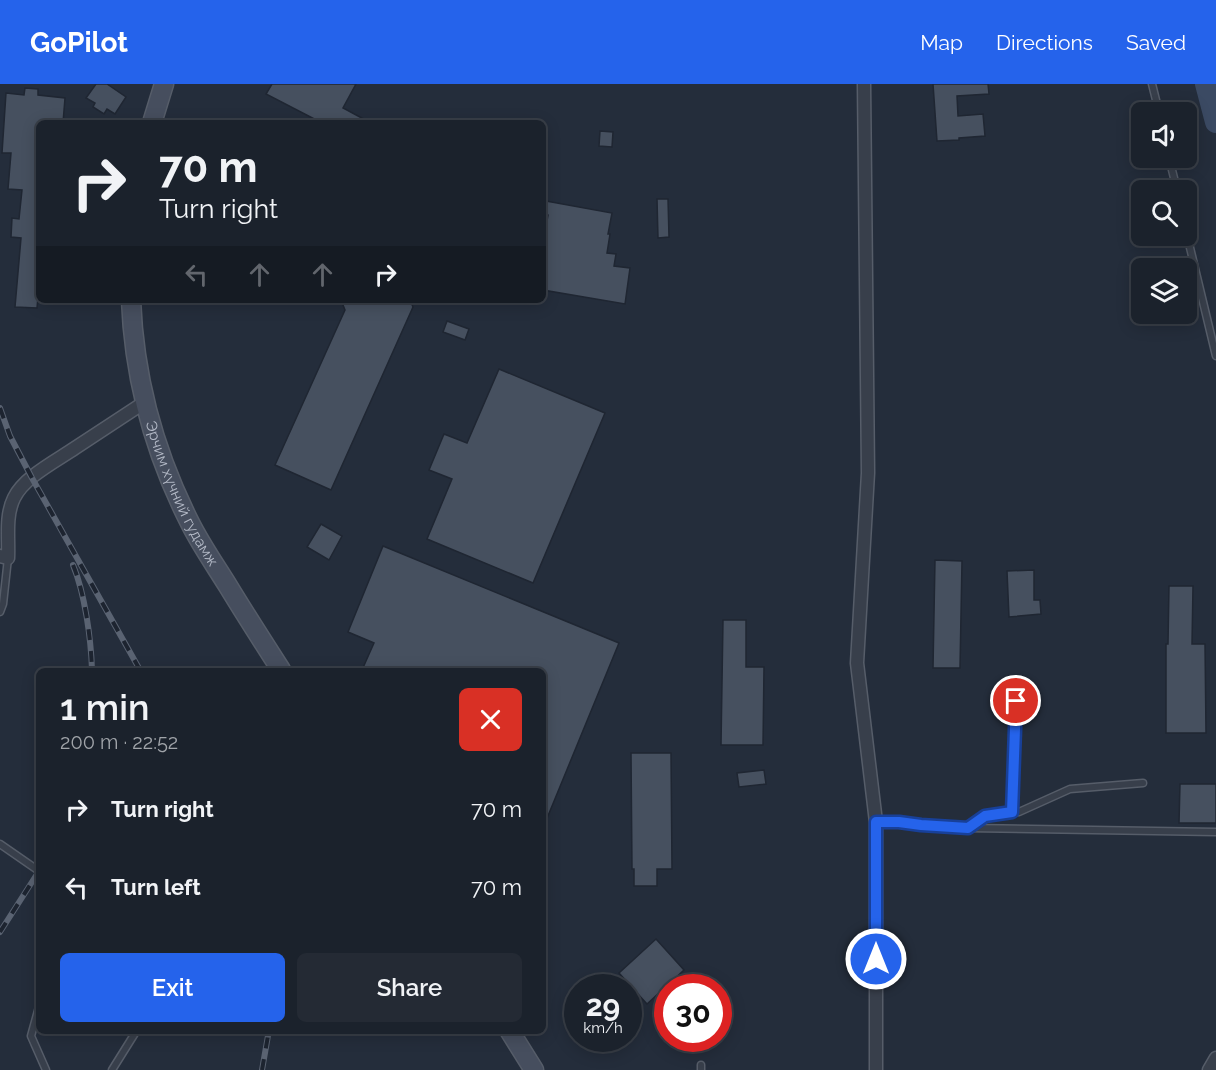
<!DOCTYPE html>
<meta charset="utf-8">
<style>
body{margin:0;font-family:Raleway,sans-serif;background:#242a34;color:#f1f3f6;height:100vh;display:flex;flex-direction:column;font-size:22px;white-space:nowrap}
*{box-sizing:border-box;margin:0}
p{font-size:20px;color:#a0a4a9}
.icon{flex:none;width:33px;height:33px;fill:none;stroke:currentColor;stroke-width:2;stroke-linecap:round;stroke-linejoin:round}
.map{position:relative;flex:1;overflow:hidden}
.drawer{position:absolute;left:36px;top:584px;width:510px;height:366px;display:flex;flex-direction:column;background:#1b222c;border-radius:9px;box-shadow:0 3px 15px #0003,0 0 0 2px #393f48}
.drawer>*{flex:none}
.guide{position:absolute;left:36px;top:36px;width:510px;height:183px;border-radius:9px;box-shadow:0 3px 15px #0003,0 0 0 2px #393f48;background:#1b222c;color:#f1f3f6;overflow:hidden}
.fabs{position:absolute;left:1131px;top:18px;display:grid;gap:12px}
.fabs a{display:grid;place-items:center;width:66px;height:66px;border-radius:9px;background:#1b222c;box-shadow:0 3px 15px #0003,0 0 0 2px #393f48;font-size:30px}
.speed{position:absolute;left:564px;top:890px;display:flex;gap:12px;font-size:30px;font-weight:700;text-align:center}
.speed>*{display:grid;place-content:center;width:78px;height:78px;border-radius:50%;background:#1b222c;box-shadow:0 3px 15px #0003,0 0 0 2px #393f48;line-height:1}
.speed small{font-size:15px;font-weight:400}
.speed .limit{border:9px solid #d22;background:#fff;color:#111}
.pin{position:absolute;display:grid;place-items:center;width:51px;height:51px;color:#fff;margin:-26px;border:3px solid #fff;border-radius:50%;box-shadow:0 2px 6px #0007}
.me{position:absolute;width:66px;margin:-33px;rotate:0deg;stroke-linejoin:round;filter:drop-shadow(0 0 4px #0008)}
.turn{display:flex;align-items:center;gap:21px;height:126px;padding:0 24px;font-size:27px}
.turn .icon{width:78px;height:78px;stroke-width:2.5}
.turn b{display:block;font-size:42px;line-height:51px}
.lanes{display:flex;align-items:center;height:57px;padding:0 24px;background:#0003;justify-content:center;gap:30px;direction:ltr}
.lanes .off{opacity:.35}
.round{display:grid;place-items:center;flex:none;width:63px;height:63px;border-radius:9px;background:#242a34}
.head{display:flex;align-items:center;justify-content:space-between;height:102px;padding:0 24px}
h1{font-size:36px;font-weight:600;line-height:45px}
.cta{display:flex;gap:12px;margin-top:auto;padding:12px 24px}
.cta a{flex:1;height:69px;border-radius:9px;background:#2563eb;color:#fff;font-size:24px;font-weight:600;line-height:69px;text-align:center}
.cta a+a{background:#242a34;color:#f1f3f6}
ul{padding:0;list-style:none}
li{display:flex;align-items:center;gap:18px;height:78px;padding:0 24px}
li div{flex:1}
li b{display:block;font-size:22px}
li em{font-style:normal}
header{display:flex;align-items:center;gap:36px;box-sizing:border-box;height:84px;padding:0 30px;background:#2563eb;color:#fff}
header strong{font-size:28px}
nav{display:flex;gap:33px;margin-inline-start:auto;font-size:21px}
.map>svg:first-child{display:block}
.lines{fill:none;stroke-linecap:round;stroke-linejoin:round}
.river{stroke:#3b4a63;stroke-width:22}
.building{fill:#46505f;stroke:#1f2632;stroke-width:1.5}
.service-casing{stroke:#565d69;stroke-width:9}
.minor-casing{stroke:#565d69;stroke-width:15}
.secondary-casing{stroke:#565d69;stroke-width:21}
.service{stroke:#383f4b;stroke-width:6}
.minor{stroke:#383f4b;stroke-width:12}
.secondary{stroke:#464e5e;stroke-width:18}
.rail-casing{stroke:#5a6372;stroke-width:6}
.rail{stroke:#1d2430;stroke-width:4;stroke-dasharray:11;stroke-linecap:butt}
.route-casing{stroke:#184099;stroke-width:15}
.route{stroke:#2563eb;stroke-width:10}
.labels{text-anchor:middle;dominant-baseline:central;stroke-width:6;stroke-linejoin:round;paint-order:stroke}
.street-label{font-size:15px;fill:#b4bac7;stroke:#1d2430}
</style>
<header>
<strong>GoPilot</strong>
<nav><a>Map</a><a>Directions</a><a>Saved</a></nav>
</header>
<div class="map">
<svg width="1216" height="986" viewBox="0 0 1216 986">
<rect width="100%" height="100%" fill="#242d3b"/>
<g class="lines">
<path class="river" d="M1206,0L1216,38"/>
</g>
<g class="building">
<path d="M96,0H107L126,13L115,30L107,25L104,30L93,23L95,19L86,14Z"/>
<path d="M272,0H356L343,24L371,39H322L266,10Z"/>
<path d="M933,0H988L989,10L957,12L958,32L983,30L985,52L959,54V56L937,57Z"/>
<path d="M25,4L38,5V11L65,14L63,39H39V202L37,224L15,223L21,154L11,153L12,134L19,135L22,106L8,105L11,69H2L6,9L24,11Z"/>
<path d="M600,47L613,48L612,63L599,62Z"/>
<path d="M657,115H668L669,153L658,154Z"/>
<path d="M546,117L612,129L608,150H610L607,169L616,170L614,182L630,184L625,220L543,206V159L548,131L544,130Z"/>
<path d="M341,216H410L413,223L331,406L275,381L345,226Z"/>
<path d="M447,237L469,245L465,256L443,248Z"/>
<path d="M499,285L605,329L533,499L427,455L452,395L429,386L444,350L467,359Z"/>
<path d="M321,440L342,452L329,476L307,463Z"/>
<path d="M383,462L619,559L543,744V586H362L374,559L348,548Z"/>
<path d="M935,476L962,477L960,584H933Z"/>
<path d="M1034,486V516H1040L1041,530L1009,533L1007,487Z"/>
<path d="M1169,502H1193L1192,560H1205L1206,649H1166V560H1168Z"/>
<path d="M723,536H746V583H764L763,661H721Z"/>
<path d="M631,669H671L672,785H657V802H634V785H632Z"/>
<path d="M764,686L766,700L739,703L737,689Z"/>
<path d="M1180,700H1216V739H1179Z"/>
<path d="M656,855L684,886L647,920L619,889Z"/>
</g>
<g class="lines">
<defs>
<g id="service">
<path d="M1152,0L1159,28"/>
<path d="M1169,74L1177,106"/>
<path d="M1186,147L1216,272"/>
<path d="M0,528L3,520L8,474"/>
<path d="M1012,728L1016,617"/>
<path d="M876,738H899L968,744L1216,748"/>
<path d="M968,743L985,732L996,730L1019,728L1070,705L1143,699"/>
<path d="M0,760L39,787"/>
<path d="M39,923L31,952L46,986"/>
<path d="M701,981V986"/>
<path d="M112,986L137,946"/>
</g>
<g id="minor">
<path d="M864,0L868,389L857,579L876,738V986"/>
<path d="M0,472L8,474C9,455 5,432 14,414C24,393 56,377 75,364C98,349 122,333 145,318"/>
<path d="M1209,986L1216,974"/>
</g>
<g id="secondary">
<path d="M152,39L164,0"/>
<path id="s1" d="M131,216C134,293 155,370 190,439C201,461 215,481 228,502C245,530 263,558 281,586"/>
<path d="M509,946L534,986"/>
</g>
</defs>
<use href="#service" class="service-casing"/>
<use href="#minor" class="minor-casing"/>
<use href="#secondary" class="secondary-casing"/>
<use href="#service" class="service"/>
<use href="#minor" class="minor"/>
<use href="#secondary" class="secondary"/>
<defs>
<g id="rail">
<path d="M0,324L10,352L32,394L140,586"/>
<path d="M73,481C85,510 91,555 92,586"/>
<path d="M0,848L39,787"/>
<path d="M262,986L269,946"/>
</g>
</defs>
<use href="#rail" class="rail-casing"/>
<use href="#rail" class="rail"/>
</g>
<g class="lines">
<defs>
<path id="route" d="M876,875V738H899L921,741L968,744L985,732L1012,728L1016,617"/>
</defs>
<use href="#route" class="route-casing"/>
<use href="#route" class="route"/>
</g>
<g class="labels">
<g class="street-label">
<text stroke="none"><textPath href="#s1" startOffset="202">Эрчим хүчний гудамж</textPath></text>
</g>
</g>
</svg>
<div class="fabs">
<a><svg class="icon" aria-label="sound" viewBox="0 0 24 24"><path d="M4 9h4l5-4v14l-5-4H4zM17 9q2 3 0 6"/></svg></a>
<a><svg class="icon" aria-label="search" viewBox="0 0 24 24"><circle cx="10" cy="10" r="6"/><path d="M15 15l6 6"/></svg></a>
<a><svg class="icon" aria-label="layers" viewBox="0 0 24 24"><path d="M12 4l9 5-9 5-9-5zM3 14l9 5 9-5"/></svg></a>
</div>
<div class="speed"><div>29<small>km/h</small></div><div class="limit">30</div></div>
<div class="pin" style="left:1016px;top:617px;background:#d93025"><svg class="icon" aria-label="arrive" viewBox="0 0 24 24"><path d="M6 21V4h12l-3 4 3 4H6"/></svg></div>
<svg class="me" style="left:876px;top:875px" viewBox="-20 -20 40 40"><circle r="17" fill="#2563eb" stroke="#fff" stroke-width="3"/><path d="M0-11L8 9 0 5-8 9z" fill="#fff"/></svg>
<div class="guide">
<div class="turn"><svg class="icon" aria-label="right" viewBox="0 0 24 24"><path d="M7 20v-9h11M14 6l5 5-5 5"/></svg><div><b>70 m</b>Turn right</div></div>
<div class="lanes"><svg class="icon off" aria-label="left" viewBox="0 0 24 24"><path d="M17 20v-9H6M10 6l-5 5 5 5"/></svg><svg class="icon off" aria-label="ahead" viewBox="0 0 24 24"><path d="M12 20V5M6 11l6-6 6 6"/></svg><svg class="icon off" aria-label="ahead" viewBox="0 0 24 24"><path d="M12 20V5M6 11l6-6 6 6"/></svg><svg class="icon" aria-label="right" viewBox="0 0 24 24"><path d="M7 20v-9h11M14 6l5 5-5 5"/></svg></div>
</div>
<section class="drawer">
<div class="head"><div><h1>1 min</h1><p>200 m · 22:52</p></div><a class="round" style="background:#d93025;color:#fff"><svg class="icon" aria-label="close" viewBox="0 0 24 24"><path d="M6 6l12 12M18 6L6 18"/></svg></a></div>
<ul>
<li><svg class="icon" aria-label="right" viewBox="0 0 24 24"><path d="M7 20v-9h11M14 6l5 5-5 5"/></svg><div><b>Turn right</b></div><em>70 m</em></li>
<li><svg class="icon" aria-label="left" viewBox="0 0 24 24"><path d="M17 20v-9H6M10 6l-5 5 5 5"/></svg><div><b>Turn left</b></div><em>70 m</em></li>
</ul>
<div class="cta"><a>Exit</a><a>Share</a></div>
</section>
</div>
